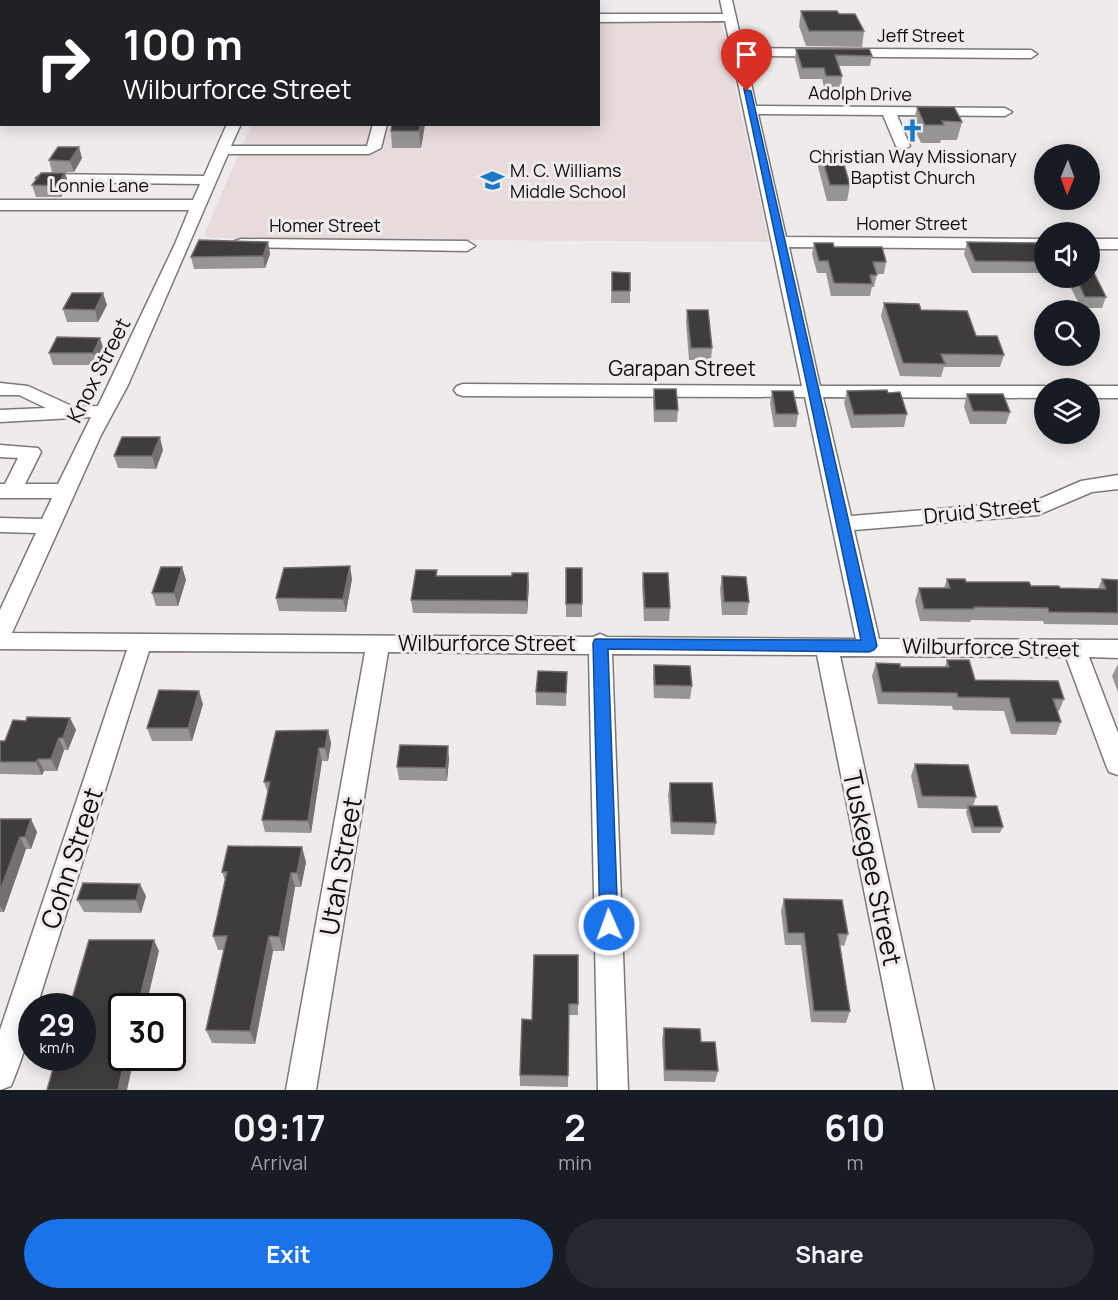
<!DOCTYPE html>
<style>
body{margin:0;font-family:Manrope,sans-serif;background:#242831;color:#f1f3f6;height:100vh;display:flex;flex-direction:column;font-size:22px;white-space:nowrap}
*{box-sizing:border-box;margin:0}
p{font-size:20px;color:#9ea1a6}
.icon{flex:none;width:33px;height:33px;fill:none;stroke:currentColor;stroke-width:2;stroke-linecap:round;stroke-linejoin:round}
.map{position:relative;height:1090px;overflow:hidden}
.sheet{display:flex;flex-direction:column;background:#171b24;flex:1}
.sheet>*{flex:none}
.guide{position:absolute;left:0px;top:0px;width:600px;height:126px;box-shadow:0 3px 15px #0003;background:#202124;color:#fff;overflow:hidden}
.needle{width:39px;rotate:181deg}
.fabs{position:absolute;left:1034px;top:144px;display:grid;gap:12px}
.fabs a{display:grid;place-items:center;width:66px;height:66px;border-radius:50%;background:#171b24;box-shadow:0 3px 15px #0003;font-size:30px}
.speed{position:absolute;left:18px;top:993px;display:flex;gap:12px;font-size:30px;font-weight:700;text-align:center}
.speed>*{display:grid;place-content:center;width:78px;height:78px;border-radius:50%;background:#171b24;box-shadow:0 3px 15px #0003;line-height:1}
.speed small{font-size:15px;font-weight:400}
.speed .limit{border:3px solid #111;border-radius:9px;background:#fff;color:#111}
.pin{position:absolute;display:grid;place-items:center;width:51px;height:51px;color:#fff;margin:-62px -26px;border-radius:50% 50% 50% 0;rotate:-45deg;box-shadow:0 0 6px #0007}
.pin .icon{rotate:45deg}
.me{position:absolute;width:66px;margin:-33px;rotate:358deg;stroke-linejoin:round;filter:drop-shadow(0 0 4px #0008)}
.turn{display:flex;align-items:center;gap:21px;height:126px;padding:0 24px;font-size:27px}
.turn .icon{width:78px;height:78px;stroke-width:2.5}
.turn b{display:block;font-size:42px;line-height:51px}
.eta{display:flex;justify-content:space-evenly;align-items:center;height:102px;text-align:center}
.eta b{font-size:36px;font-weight:700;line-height:42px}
.cta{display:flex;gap:12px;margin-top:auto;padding:12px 24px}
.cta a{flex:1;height:69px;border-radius:36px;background:#1a73e8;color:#fff;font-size:24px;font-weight:700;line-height:69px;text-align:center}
.cta a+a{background:#242831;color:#f1f3f6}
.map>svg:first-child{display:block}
.built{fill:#e8dbdb}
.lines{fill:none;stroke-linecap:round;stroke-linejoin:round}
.minor-casing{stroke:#7c7879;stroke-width:3}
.minor{fill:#fff;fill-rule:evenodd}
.wall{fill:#979494}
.shaded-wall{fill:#747071}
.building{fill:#3f3c3d;stroke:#747071;stroke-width:1.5}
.route{fill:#1a73e8;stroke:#114b97;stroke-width:1.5}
.labels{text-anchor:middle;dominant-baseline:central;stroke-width:6;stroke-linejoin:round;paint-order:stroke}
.far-street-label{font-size:18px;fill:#0e0c0c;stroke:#efebeb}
.far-poi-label{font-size:18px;fill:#0e0c0c;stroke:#efebeb}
.street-label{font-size:21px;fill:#0e0c0c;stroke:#efebeb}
.near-street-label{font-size:26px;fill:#0e0c0c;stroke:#efebeb}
</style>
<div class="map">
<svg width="1118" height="1090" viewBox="0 0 1118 1090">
<rect width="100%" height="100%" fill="#efebeb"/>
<path class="built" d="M599,13H719L769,242L210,238L204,235L251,125L598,124Z"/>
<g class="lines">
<defs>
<g id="minor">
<path d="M283,0H295L282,2Z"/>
<path d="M720,0H732L743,48L1031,50L1037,54L1031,58L745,56L756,106L1005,108L1012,112L1005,116L897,115L910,146L903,150L896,146L883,115L758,114L786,237L1044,239V249L789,247L820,386H1044L1051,388H1044V398L823,397L851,516L1035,501L1081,481L1118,475V489L1092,492L1038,515L854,530L879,639L1118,640V658L1089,657L1118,733V775L1109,772L1106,765L1066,657L840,656L934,1090H904L817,655L612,654L628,1090H598L589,654L388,652L316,1090H286L365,652L149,651L37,1006H32C32,1033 21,1061 11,1086L0,1090V1030L127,650L0,649V610L36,533L0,532V518L42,519L52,498H0V484H5L18,458L0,457V445L38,448L41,452L25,484H58L91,417L0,422V410L46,408L19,395H0V383L28,386L74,407L98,406L175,244L189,210H0V200H193L200,184L43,182L36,178L43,174L204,176L227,124H241L231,146H367L373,124H387L381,148L369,154H228L128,385L101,435L12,633L593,637L600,634L607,637L856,639L805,397L463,396L457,394L454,390L457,386L463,384L802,386L725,21L598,22V14H723Z"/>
<rect x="0" y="86" width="2" height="8"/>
<path d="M241,239L467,241L475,246L467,251L235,247L233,244L235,241Z"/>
<rect x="1089" y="239" width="29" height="10"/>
<path d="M1089,386H1118V398H1089V388H1082Z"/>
</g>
</defs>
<use href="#minor" class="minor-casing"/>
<use href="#minor" class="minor"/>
</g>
<g class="wall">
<path d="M801,11L839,14L864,31L862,47L806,46L799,26Z"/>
<path d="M796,49L872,56L870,66H839L842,76L841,87H824L822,79H800L795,59Z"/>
<path d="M917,107L962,122L957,140H941L940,143H921L913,125Z"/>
<path d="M425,124L421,148H392L391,131Z"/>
<path d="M820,151L850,185L847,201H827L818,167Z"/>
<path d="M82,158L74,172H52L49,160Z"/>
<path d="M65,173L69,185L61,197H36L32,185Z"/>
<path d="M268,242L270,254L265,268L194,269L191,257Z"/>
<path d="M967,242L1044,243V273H972L964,254Z"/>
<path d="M814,243L834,247L886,262L884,274H877L874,287H872L870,296H831L826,273H817L812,254Z"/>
<path d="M612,272L630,291V303H611Z"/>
<path d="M1066,278H1089L1106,297L1102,308H1081Z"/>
<path d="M884,303L921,310L976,336L1004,355L1000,367H944L941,377L900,376L881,316Z"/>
<path d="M107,305L98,322H67L63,309Z"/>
<path d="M687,310L712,348L711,360H689L686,322Z"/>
<path d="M104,350L97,365H53L49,353Z"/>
<path d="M654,389L678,410L677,422H654L653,402Z"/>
<path d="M772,391L798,414L796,427H774L770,403Z"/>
<path d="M847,391L888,393L907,414L904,427L851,428L844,403Z"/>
<path d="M967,394L1010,412L1006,424H970L964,407Z"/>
<path d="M163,450L156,469L118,468L114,456Z"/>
<path d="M182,567L186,580L178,606H156L152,593Z"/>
<rect x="566" y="568" width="16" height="49"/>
<path d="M437,570V576L529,586L527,614L413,613L411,600Z"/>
<path d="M643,573L670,608L669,621H644L642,586Z"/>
<path d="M722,576L749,602L747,615H722L720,589Z"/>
<path d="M352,579L346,612L279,611L276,598Z"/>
<path d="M947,579L966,582L1060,588L1098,589L1102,579L1118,580V625L1044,624L1043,621L971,620L970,622L920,621L915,601L919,588H944Z"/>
<path d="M947,660L975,680L1064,699L1059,711H1058L1061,722L1056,735L1011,734L1004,711L953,710L952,706L878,704L872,676L876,663L900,667H945Z"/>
<path d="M1118,664V692L1112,676Z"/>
<path d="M654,665L692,686L690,699L654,698L653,678Z"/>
<path d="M567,672L566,706L536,705V692Z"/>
<path d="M203,704L192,741H152L147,728Z"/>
<path d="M70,718L76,730L68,750H64L57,771H44L42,775L0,774V762L5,741L26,721Z"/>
<path d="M328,730L331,743L328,761H322L311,833L265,832L262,820L268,794L264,782Z"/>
<path d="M449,759L447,781L399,780L397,767Z"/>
<path d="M915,764L976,797L973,806L1003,827L1000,833H972L966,812L967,809L918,808L911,776Z"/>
<path d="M670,783L716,823L714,835L671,834L668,795Z"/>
<path d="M0,819L37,832L31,849H26L4,912H0Z"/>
<path d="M306,862L301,887H295L284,951H273L255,1044L212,1043L206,1030L224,950H218L213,936L225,880L222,872Z"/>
<path d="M146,896L141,913L84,912L77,900Z"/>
<path d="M784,899L848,934L844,946L840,945L850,1011L846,1023L811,1022L801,945H785L781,911Z"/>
<path d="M578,955V1015H568V1087L520,1086V1075L532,1020Z"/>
<path d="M664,1028L701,1042L718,1071L715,1082L664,1081L662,1040Z"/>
</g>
<g class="shaded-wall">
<path d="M421,124H425L421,148L419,131Z"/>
<path d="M79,147L82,158L74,172L70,161Z"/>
<path d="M65,173L69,185L61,197L57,186Z"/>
<path d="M268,242L270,254L265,268L263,256Z"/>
<path d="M103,293L107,305L98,322L95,310Z"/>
<path d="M100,338L104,350L97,365L93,353Z"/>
<path d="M160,437L163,450L156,469L152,456Z"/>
<path d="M350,566L352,579L346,612L343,599Z"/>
<path d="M182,567L186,580L178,606L174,593Z"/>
<path d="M528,573L529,586L527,614V601Z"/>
<path d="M199,691L203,704L192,741L188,728Z"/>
<path d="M70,718L76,730L68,750L63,738Z"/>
<path d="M328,730L331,743L328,761L325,748Z"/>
<path d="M59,738L64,750L57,771L51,759Z"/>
<path d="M448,746L449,759L447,781L446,768Z"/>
<path d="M319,748L322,761L311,833L308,821Z"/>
<path d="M38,759L44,771L42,775L36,762Z"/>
<path d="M31,819L37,832L31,849L25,837Z"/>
<path d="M20,837L26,849L4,912L0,906V891Z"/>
<path d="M302,847L306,862L301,887L297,873Z"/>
<path d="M291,873L295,887L284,951L279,937Z"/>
<path d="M140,884L146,896L141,913L136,900Z"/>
<path d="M269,936L273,951L255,1044L250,1031Z"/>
<path d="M154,940L159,951L146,1006H138Z"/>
<path d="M125,1058H134L127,1090H118Z"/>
</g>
<g class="building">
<path d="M801,11H837L839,14H855L864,31H809Z"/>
<path d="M796,49H869L872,56L835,55L842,76H826L824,68H802Z"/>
<path d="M917,107H954L962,122L942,121L944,125H925Z"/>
<path d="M392,124H421L419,131H391Z"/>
<path d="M58,147H79L70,161L49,160Z"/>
<path d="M820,151H840L850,185H830Z"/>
<path d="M41,173H65L57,186L32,185Z"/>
<path d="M199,240L268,242L263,256L191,257Z"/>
<path d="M967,242L1044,243V262L975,261Z"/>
<path d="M814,243H833L834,247H882L886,262H873L877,275H870L872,284L834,283L828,261H819Z"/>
<path d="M1089,263L1106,297H1085L1076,278H1089Z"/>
<path d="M612,272L630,273V291H612Z"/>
<path d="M72,293H103L95,310L63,309Z"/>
<path d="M884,303L919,304L921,310L967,311L976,336H997L1004,355L941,354L945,364L903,363Z"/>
<path d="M687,310H708L712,348H691Z"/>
<path d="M57,337L100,338L93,353H49Z"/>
<path d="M654,389H676L678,410H655Z"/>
<path d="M887,390L888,393L900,392L907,414L854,415L847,391Z"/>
<path d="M772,391H793L798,414H776Z"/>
<path d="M967,394H1003L1010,412L973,411Z"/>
<path d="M122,437H160L152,456H114Z"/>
<path d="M350,566L343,599L276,598L284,568Z"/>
<path d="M161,567H182L174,593H152Z"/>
<rect x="566" y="568" width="16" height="36"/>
<path d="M416,570H437L436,576H512V573H528L527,601L411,600Z"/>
<path d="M643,573H668L670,608H645Z"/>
<path d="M722,576L746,577L749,602H724Z"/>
<path d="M947,579H965L966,582H1029L1031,586H1059L1060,588L1106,589L1102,579L1118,580V613L1049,612L1048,608L974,607V609H924L919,588H950Z"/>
<path d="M947,660H969L975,680L1058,681L1064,699H1053L1061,722H1016L1009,698L958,697L957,693L882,692L876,663L900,664V667H949Z"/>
<path d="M654,665L690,666L692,686L655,685Z"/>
<path d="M538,671L567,672L566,693L536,692Z"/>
<path d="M159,690L199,691L188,728H147Z"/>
<path d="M27,717L70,718L63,738H59L51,759H38L36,762H0V741H5L13,720L26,721Z"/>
<path d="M328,730L325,748H319L308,821L262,820L270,782H264L276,731Z"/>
<path d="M400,745L448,746L446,768L397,767Z"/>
<path d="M915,764L968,765L976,797L922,796Z"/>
<path d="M670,783H712L716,823L672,822Z"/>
<path d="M968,806H997L1003,827H974Z"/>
<path d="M0,819H31L25,837H20L0,891Z"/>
<path d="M228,846L302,847L297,873H291L279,937L269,936L250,1031L206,1030L227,936H213L227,872H222Z"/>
<path d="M83,883L140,884L136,900H77Z"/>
<path d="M784,899L842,900L848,934H838L850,1011H814L804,933H788Z"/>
<path d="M89,940H154L138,1006H122V1058H125L118,1090H47L56,1058H82V1006H70Z"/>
<path d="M534,955H578V1004H569L568,1076L520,1075L522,1019L532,1020Z"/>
<path d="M664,1028L700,1029L701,1042H715L718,1071L665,1070Z"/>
</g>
<path class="route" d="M744,89L751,91L877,646L874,650L869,652L608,649L618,925L615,931L609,934L602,931L600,925L593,643L595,639L861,640Z"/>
<defs>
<symbol id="church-bare" viewBox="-9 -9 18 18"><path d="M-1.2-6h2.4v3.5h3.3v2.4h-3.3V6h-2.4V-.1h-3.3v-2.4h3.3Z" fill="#1979c5" stroke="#efebeb" stroke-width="2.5" paint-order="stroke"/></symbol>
<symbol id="school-bare" viewBox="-9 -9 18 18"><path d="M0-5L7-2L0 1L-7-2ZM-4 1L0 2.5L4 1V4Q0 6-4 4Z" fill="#1979c5" stroke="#efebeb" stroke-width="2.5" paint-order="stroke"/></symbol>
</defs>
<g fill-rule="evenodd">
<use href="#church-bare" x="896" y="114" width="33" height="33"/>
<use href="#school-bare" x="476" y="164" width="33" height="33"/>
</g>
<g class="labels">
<g class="far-street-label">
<text x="921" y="35">Jeff Street</text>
<text transform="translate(860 93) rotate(1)">Adolph Drive</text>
<text x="99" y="185">Lonnie Lane</text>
<text x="912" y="223">Homer Street</text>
<text x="325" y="225">Homer Street</text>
</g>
<g class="far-poi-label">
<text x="913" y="156">Christian Way Missionary<tspan x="913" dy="21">Baptist Church</tspan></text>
<text x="510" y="170" text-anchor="start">M. C. Williams<tspan x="510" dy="21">Middle School</tspan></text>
</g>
<g class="street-label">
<text x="682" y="368">Garapan Street</text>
<text transform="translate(98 370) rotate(-63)">Knox Street</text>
<text transform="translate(982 510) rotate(-6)">Druid Street</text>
<text x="487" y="643">Wilburforce Street</text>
<text transform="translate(991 647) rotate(1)">Wilburforce Street</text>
</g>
<g class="near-street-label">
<text transform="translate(71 858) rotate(-72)">Cohn Street</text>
<text transform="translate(340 866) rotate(-80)">Utah Street</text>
<text transform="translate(873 868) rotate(78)">Tuskegee Street</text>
</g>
</g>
</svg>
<div class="fabs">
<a><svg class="needle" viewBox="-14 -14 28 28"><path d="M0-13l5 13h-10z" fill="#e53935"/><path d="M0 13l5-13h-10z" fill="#9ea1a6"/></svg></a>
<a><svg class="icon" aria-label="sound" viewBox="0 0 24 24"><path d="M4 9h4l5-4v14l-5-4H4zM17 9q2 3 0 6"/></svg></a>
<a><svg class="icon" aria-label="search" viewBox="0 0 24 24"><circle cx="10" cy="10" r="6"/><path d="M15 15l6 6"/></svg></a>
<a><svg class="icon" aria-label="layers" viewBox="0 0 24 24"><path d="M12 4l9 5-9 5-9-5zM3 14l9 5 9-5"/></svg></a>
</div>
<div class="speed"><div>29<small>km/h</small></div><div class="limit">30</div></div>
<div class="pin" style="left:747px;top:91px;background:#d93025"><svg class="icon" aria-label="arrive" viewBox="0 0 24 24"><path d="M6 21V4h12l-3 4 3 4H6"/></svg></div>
<svg class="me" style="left:609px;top:925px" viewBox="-20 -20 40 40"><circle r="17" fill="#1a73e8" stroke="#fff" stroke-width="3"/><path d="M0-11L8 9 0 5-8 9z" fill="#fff"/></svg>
<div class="guide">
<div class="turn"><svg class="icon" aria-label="right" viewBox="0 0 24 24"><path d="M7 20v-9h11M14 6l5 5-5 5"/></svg><div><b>100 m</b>Wilburforce Street</div></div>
</div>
</div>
<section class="sheet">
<div class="eta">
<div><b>09:17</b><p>Arrival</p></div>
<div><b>2</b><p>min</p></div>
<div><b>610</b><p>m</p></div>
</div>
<div class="cta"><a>Exit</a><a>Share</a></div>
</section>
